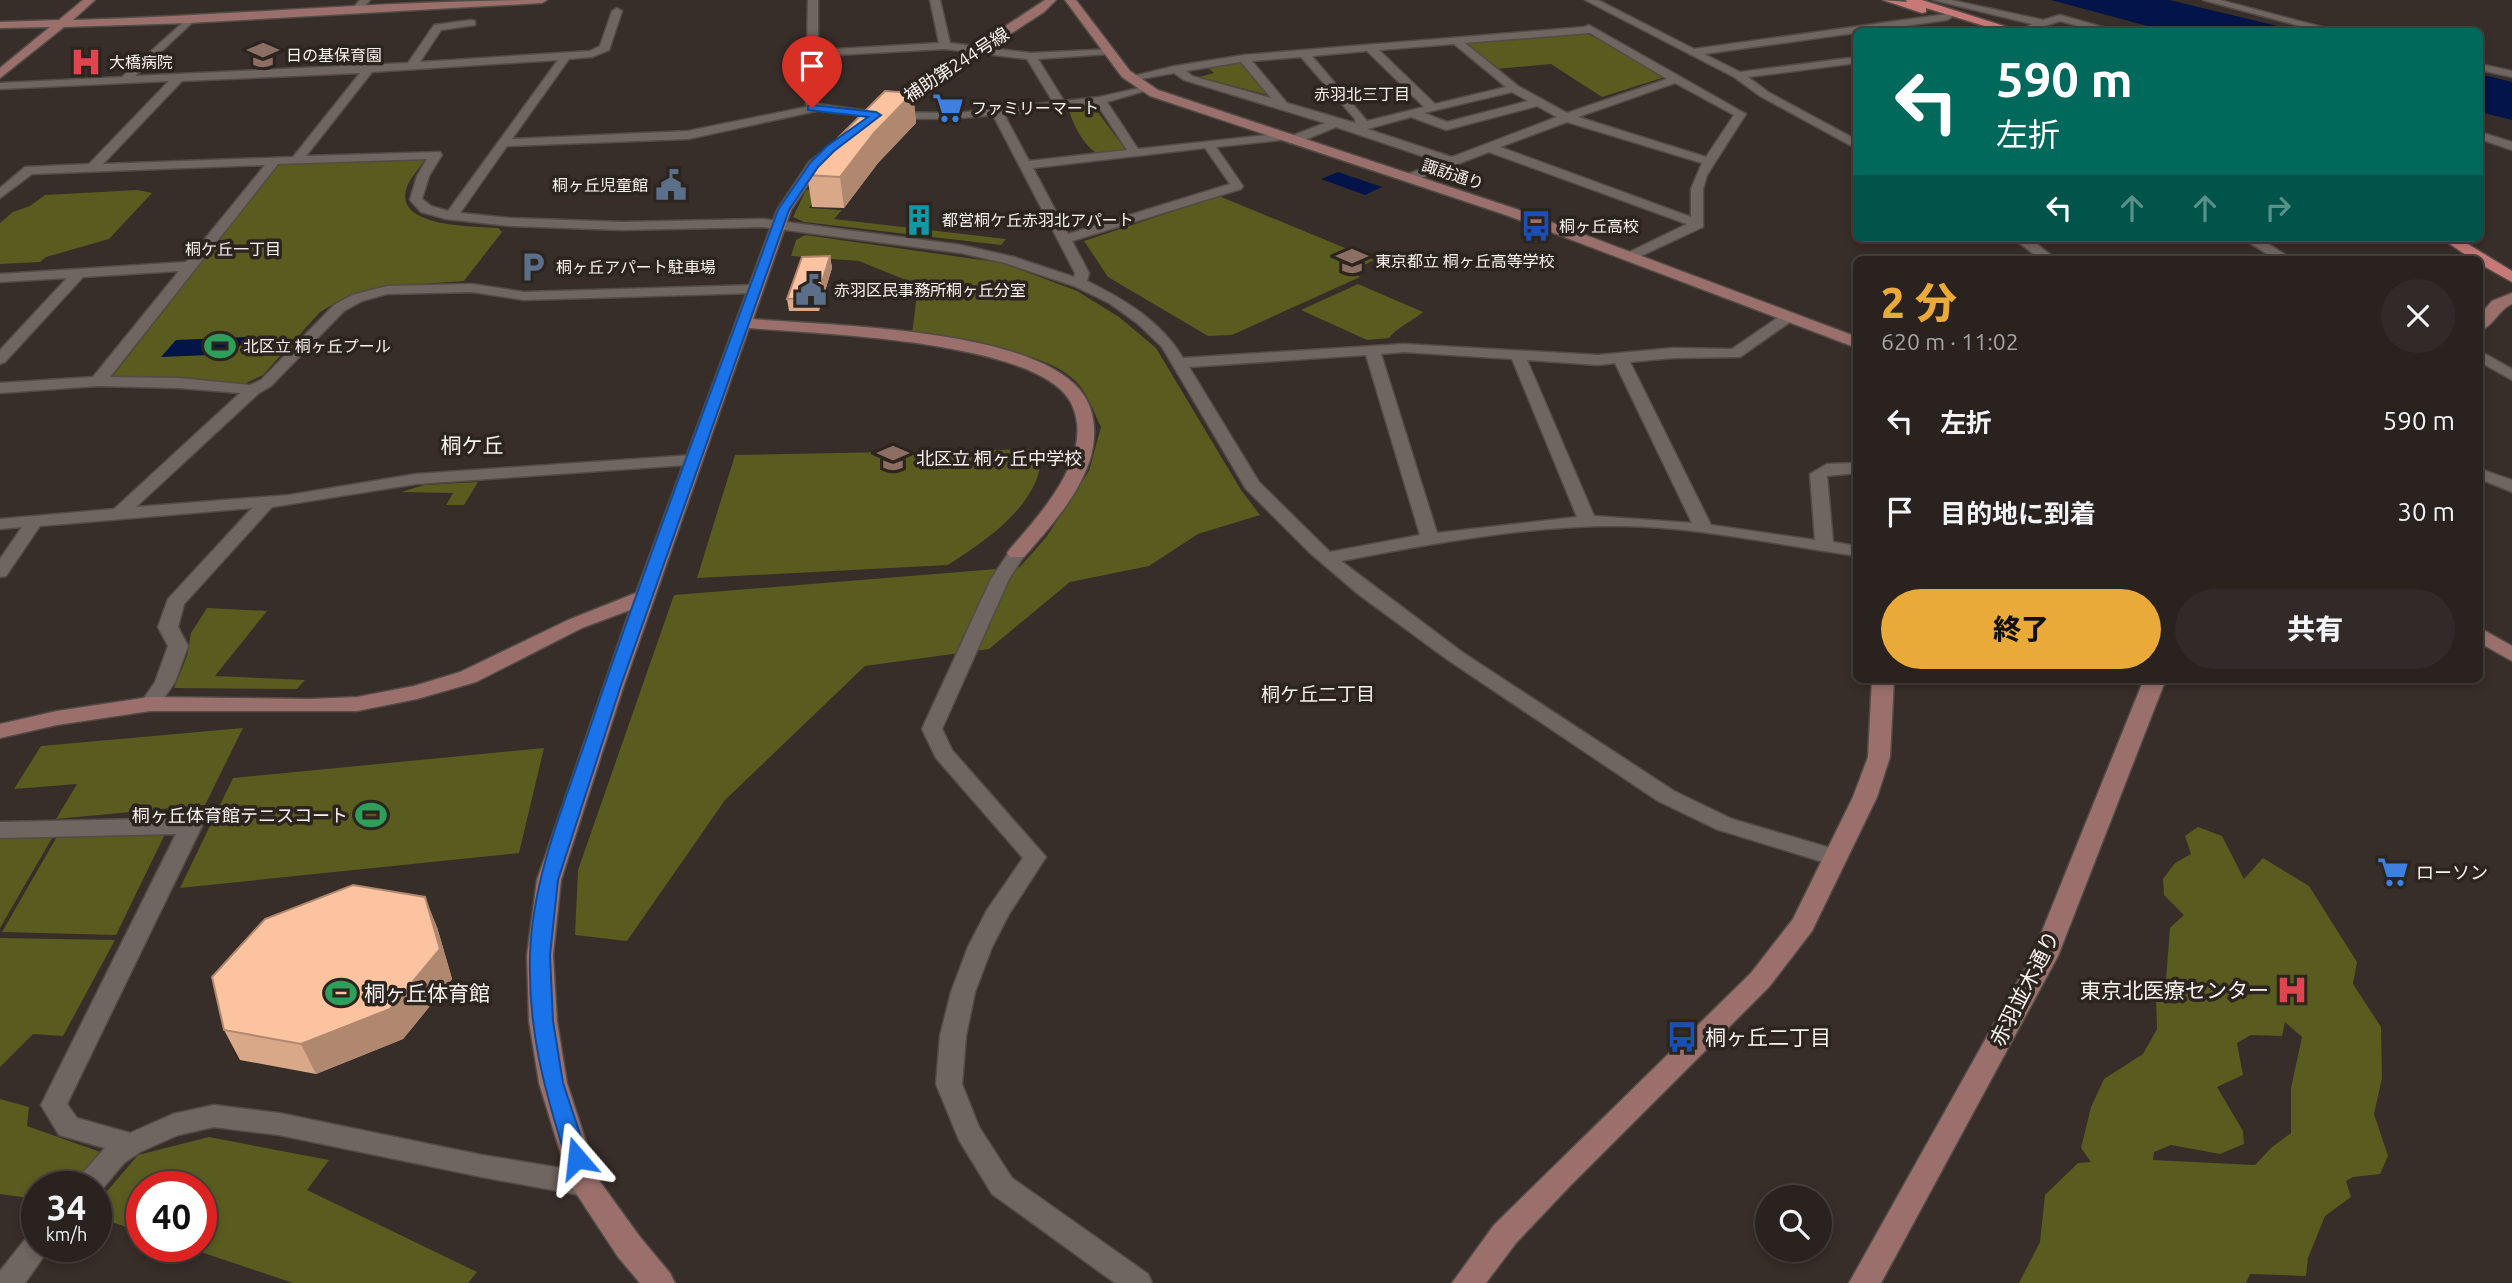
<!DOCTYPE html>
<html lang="ja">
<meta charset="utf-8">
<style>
body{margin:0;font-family:Ubuntu,"Noto Sans JP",sans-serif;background:#312a28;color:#f1f3f6;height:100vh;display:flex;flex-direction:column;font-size:26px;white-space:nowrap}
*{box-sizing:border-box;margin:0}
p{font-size:23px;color:#a5a4a4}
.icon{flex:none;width:38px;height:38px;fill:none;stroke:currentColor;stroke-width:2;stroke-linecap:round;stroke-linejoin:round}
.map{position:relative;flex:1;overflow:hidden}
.drawer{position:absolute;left:1853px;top:256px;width:630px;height:427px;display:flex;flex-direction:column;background:#29221f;border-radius:10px;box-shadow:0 4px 10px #0003,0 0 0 2px #453f3d}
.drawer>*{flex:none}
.banner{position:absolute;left:1853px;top:28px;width:630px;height:214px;border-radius:10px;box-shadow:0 4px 10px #0003,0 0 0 2px #453f3d;background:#00695c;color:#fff;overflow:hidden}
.controls{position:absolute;left:1755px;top:1185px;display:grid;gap:14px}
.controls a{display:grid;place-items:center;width:77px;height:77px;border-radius:50%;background:#29221f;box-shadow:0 4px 10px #0003,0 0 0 2px #453f3d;font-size:35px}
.speed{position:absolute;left:21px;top:1171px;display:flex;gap:14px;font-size:35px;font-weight:700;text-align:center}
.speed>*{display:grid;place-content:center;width:91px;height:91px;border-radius:50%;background:#29221f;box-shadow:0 4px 10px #0003,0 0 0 2px #453f3d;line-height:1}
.speed small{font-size:18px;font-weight:400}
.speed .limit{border:10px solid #d22;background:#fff;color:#111}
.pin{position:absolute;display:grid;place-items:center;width:60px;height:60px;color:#fff;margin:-72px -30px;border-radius:50% 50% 50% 0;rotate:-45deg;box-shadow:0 0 7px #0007}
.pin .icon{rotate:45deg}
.me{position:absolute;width:77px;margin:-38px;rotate:343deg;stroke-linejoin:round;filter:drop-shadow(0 0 5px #0008)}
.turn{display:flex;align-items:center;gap:24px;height:147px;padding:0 28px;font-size:32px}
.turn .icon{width:91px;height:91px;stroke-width:2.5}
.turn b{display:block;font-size:49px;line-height:60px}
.lanes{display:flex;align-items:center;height:66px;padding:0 28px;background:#0003;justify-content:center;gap:35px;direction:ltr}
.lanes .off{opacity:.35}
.round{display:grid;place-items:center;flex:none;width:74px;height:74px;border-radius:37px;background:#312a28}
.headline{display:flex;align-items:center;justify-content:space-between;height:119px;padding:0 28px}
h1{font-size:42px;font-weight:800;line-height:52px;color:#eaaa39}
.button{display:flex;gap:14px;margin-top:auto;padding:14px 28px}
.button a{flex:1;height:80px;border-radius:42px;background:#eaaa39;color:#111;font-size:28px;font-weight:800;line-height:80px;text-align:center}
.button a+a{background:#312a28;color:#f1f3f6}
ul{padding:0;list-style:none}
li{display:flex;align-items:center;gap:21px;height:91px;padding:0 28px}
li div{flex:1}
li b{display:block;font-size:26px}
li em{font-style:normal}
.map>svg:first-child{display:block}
.green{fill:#595b1f;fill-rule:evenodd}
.water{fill:#021449}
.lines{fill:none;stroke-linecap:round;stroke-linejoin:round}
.street-casing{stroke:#524b46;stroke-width:3}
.secondary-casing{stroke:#524b46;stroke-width:3}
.primary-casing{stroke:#524b46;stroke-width:3}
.street{fill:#706661;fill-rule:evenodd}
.secondary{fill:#9b706c;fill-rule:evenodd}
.primary{fill:#c67977;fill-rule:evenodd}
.wall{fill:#d8a889}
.shaded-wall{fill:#b0886f}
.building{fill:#fbc39f;stroke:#b0886f;stroke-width:2}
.route{fill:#1a73e8;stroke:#114b97;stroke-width:2}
.labels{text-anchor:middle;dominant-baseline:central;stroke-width:7;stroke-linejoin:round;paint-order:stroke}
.far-poi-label{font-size:16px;fill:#f8f2ef;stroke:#2c241f;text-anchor:start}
.far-neighbourhood-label{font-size:16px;fill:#f8f2ef;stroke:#2c241f}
.far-street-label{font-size:16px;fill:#f8f2ef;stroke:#2c241f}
.street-label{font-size:18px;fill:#f8f2ef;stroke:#2c241f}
.poi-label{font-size:18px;fill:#f8f2ef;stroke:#2c241f;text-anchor:start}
.neighbourhood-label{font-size:19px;fill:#f8f2ef;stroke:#2c241f}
.quarter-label{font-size:21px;fill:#f8f2ef;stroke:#2c241f}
.near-street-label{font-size:21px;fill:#f8f2ef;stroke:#2c241f}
.near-poi-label{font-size:21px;fill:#f8f2ef;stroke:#2c241f;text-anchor:start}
</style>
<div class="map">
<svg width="2512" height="1283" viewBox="0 0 2512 1283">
<rect width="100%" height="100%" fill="#372d29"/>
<g class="green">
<path d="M1585,32L1665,77L1602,97L1551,64L1496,69L1467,44Z"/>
<path d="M1243,62L1268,95L1199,77L1214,73L1208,68Z"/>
<path d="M1094,107L1126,150C1119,153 1105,156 1097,153C1085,148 1070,120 1069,108Z"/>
<path d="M421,158L425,159C420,168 410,178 407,187C392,228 475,226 498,228L502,232L464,281L380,287L337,302L320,312L263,375L242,385L192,379L112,377L276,167L282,164Z"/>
<path d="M839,167L809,208L842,210L834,219L1006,239L1001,245L804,222L793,217L806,190H812Z"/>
<path d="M137,190L152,193L109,239L46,257L40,262L0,264V223L13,212L30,206L45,195Z"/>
<path d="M1219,196L1374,260L1352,271L1360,277L1232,335L1208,336L1108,277L1084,241Z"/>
<path d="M805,235L1003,263L1077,291L1119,317L1156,348L1241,490L1260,515L1198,534L1149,566L1070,582L989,649L865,666L725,800L627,941L575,935L578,870L674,595L1020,567L1047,536L1089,471L1101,427C1095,415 1090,400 1082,389C1057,350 955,340 912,334L918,285L859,261L791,256L796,240Z"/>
<path d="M1358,284L1423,312C1412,322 1398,326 1389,338L1367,340L1301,310Z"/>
<path d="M1044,449C1041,459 1040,472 1036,481C1020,518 980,544 948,565L697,578L735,455Z"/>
<path d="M478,482L464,505H446L453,493L401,492L424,485Z"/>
<path d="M207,608L267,611L215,676L305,680L297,689L174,688L187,656L191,633Z"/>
<path d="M243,728L205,805L56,819L77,784L14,789L41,746Z"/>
<path d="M544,748L519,853L180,888L233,778Z"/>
<path d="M2198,827L2222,836L2244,879L2263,858L2309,886L2357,962L2353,984L2381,1027L2382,1078L2374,1114L2388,1156L2380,1174L2353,1177L2346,1181L2351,1197L2325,1216L2308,1258L2306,1276L2250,1274L2246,1283H2019L2040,1242L2045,1195L2078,1163L2091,1162L2081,1148L2091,1107L2104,1079L2143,1054L2157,1029L2156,995L2166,980L2170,928L2184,915L2164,895L2163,879L2175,863L2191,854L2185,836ZM2285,1022L2302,1037L2291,1088V1133L2272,1147L2255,1165L2153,1160L2154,1152L2171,1145L2220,1154L2244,1144L2243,1131L2217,1087L2243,1075L2237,1043L2251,1035L2282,1036Z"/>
<path d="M166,832L116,935L2,932L59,833Z"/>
<path d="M0,837L52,838L0,928Z"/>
<path d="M0,938L115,940L63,1036L33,1034L0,1067Z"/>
<path d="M0,1099L29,1107L27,1126L103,1153L74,1186H37V1199L0,1194Z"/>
<path d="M209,1137L329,1160L307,1190L477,1272L468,1283H293L183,1246H201V1186H142V1232L96,1217V1204L138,1155Z"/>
</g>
<g class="water">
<path d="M2051,0H2169L2299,31H2166Z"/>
<path d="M2480,74L2512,82V120L2480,112Z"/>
<path d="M1338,172L1382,187L1365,195L1321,179Z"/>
<path d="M247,337L233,354L161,357L176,340Z"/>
</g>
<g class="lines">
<defs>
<g id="street">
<path d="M360,0H370L359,13H351L350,11Z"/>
<path d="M808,0H818V50L939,43L930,0H940L950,43L1031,53L1112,49V53L1108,54L1038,59L1064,101L1099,97L1148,86V90L1107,102L1138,149L1285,133L1287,136L1281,140L1216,147L1243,186L1241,189L1072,241L1089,273L1087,281C1125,300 1161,321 1183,358L1404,344L1598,355L1673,348L1732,349L1783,314H1793L1795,317L1793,320L1740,357L1673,358L1630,362L1711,525L1815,540L1810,474L1827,464L1857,463V473L1827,476L1833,542L1857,546V556C1779,545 1699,527 1620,526C1531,525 1429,544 1341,561L1462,652L1674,791L1732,819L1844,852L1847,858L1844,864L1836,866L1716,829L1658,801L1448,660L1358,594L1309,552L1246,489L1162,347L1137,323L1109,303L1074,286L1005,263L961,253L763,227L622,230L510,226L446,219L421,212L410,200L417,176L427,159L278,164L110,377L179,378L250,385L261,380L334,305L352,295L387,286L472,284L524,292L755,285L762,289L755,293L524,300L472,292L387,294L362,301L344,311L271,386L259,393L136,507L289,495L416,474L694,455L700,456L702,460L700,464L416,484L272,507L184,604L178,627L188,646L175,682L157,708H143L140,704L155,682L168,646L158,627L168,599L252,508L40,526L6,576L0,577V559L22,527L0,529V519L114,509L240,393L179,388L98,386L0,393V383L93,377L179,271L83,277L5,362L0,364V350L67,278L0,282V274L186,262L265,165L32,174L0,198V188L25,167L89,164L169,81L0,89V83L122,77L189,17L194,20L193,22L135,76L408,63L434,25L471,20L475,21V25L441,30L420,62L590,51L600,46L612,11L617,8L622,11L609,50L592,57L569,59L512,139L688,131L806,107ZM945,49L1027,59L1053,102L958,113L876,112L818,104V56ZM558,60L448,211L431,206L422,199L429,176L442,155L440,152L306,156L372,72ZM360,73L293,157L103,164L182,81ZM1097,104L1127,150L1029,161L1004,114ZM821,110C879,119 935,122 993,115L1075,273L1074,277L1014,257L961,245L763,219L622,222L510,218L460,213L507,146L688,139ZM1205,148L1230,184L1068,234L1033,168ZM1404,352L1512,359L1577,517L1437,533L1381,354ZM1366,355L1420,535L1330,552L1259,482L1189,367ZM1527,360L1598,365L1615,363L1692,523L1594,516Z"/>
<path d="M1585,0H1598L1694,49L1947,14L1952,17L1947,20L1704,54L1740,72L1857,57V63L1748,77L1768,92L1857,140V149L1760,96L1734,77Z"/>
<path d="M1933,0H1951L2043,20L2060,15L2120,32H2101L2060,21L2030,31L2025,28L2032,24Z"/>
<path d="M2203,0H2220L2341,32H2322Z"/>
<path d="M1589,25L1746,114L1707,175L1703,189V227L1630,261L1623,257L1625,254L1687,224L1489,152L1413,181H1405V175L1440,162L1336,127L1297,143H1289V137L1325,123L1184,80L1174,73L1130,81L1125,78L1175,66L1244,55L1584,27ZM1590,33L1667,79L1567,113L1518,86L1465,43ZM1454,44L1506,87L1435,104L1379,50ZM1367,51L1424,107L1367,121L1312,56ZM1301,57L1355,119V123L1287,103L1252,61ZM1241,62L1271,98L1192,76L1186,71ZM1675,83L1734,115L1706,157L1578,117ZM1512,92L1528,101L1447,122L1424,113ZM1537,106L1557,117L1452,157L1367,129L1411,117L1446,130ZM1567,122L1702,163L1691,189V217L1500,147Z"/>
<path d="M2480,64L2512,71V77L2480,70Z"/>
<path d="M2480,132L2512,142V150L2480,139Z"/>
<path d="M2013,238H2029L2056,259H2040Z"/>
<path d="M2242,238H2259L2292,259H2275Z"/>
<path d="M2480,351L2512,369V380L2480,362Z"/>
<path d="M2480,469L2512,480V492L2480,479Z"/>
<path d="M1017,548L1026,553L1009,579L942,729L952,750L1046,857L1009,914L992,947L975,992L966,1036L962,1084L979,1127L1012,1178L1148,1274L1152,1283H1115L992,1194L959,1140L936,1084L940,1036L951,992L968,947L987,910L1023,858L936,758L922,729L991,579L1011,549Z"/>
<path d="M191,818L199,821L202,826L67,1104L77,1118L130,1133L173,1114L214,1105L279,1113L482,1155L585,1172L595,1176L599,1184L595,1192L585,1196L482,1177L279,1135L214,1127L178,1135L140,1152L124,1163L98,1194L96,1186H75L78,1178L105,1148L59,1135L41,1105L176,834L0,838V822Z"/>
<path d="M37,1234V1246H51L25,1283H0V1271L27,1237Z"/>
</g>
<g id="secondary">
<path d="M83,0H95L73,20C231,16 389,0 547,0L542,3L189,23L64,27L0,78V68L50,27L0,28V22L59,20Z"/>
<path d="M1045,0H1056L1044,12L890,112L886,113L880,109Z"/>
<path d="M1065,0H1076L1130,71L1158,90L1516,209L1857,337V348L1506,215L1150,96L1122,77Z"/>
<path d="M843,136L848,137V143L819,168L791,210L753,319C832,326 1028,328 1080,390C1095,408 1097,433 1091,456C1080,495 1050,527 1024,557H1010L1007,553L1010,549C1040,514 1095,456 1072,405C1044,340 815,334 749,328L623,688L561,880L553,955L557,1021L567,1083L598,1179L640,1237L670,1273L675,1283H640L618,1257L570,1184L539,1083L529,1021L527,955L537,880L630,610L582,628L476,682L417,699L357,711H150L57,725L0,738V724L57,711L150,697L311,699L357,697L414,686L460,672L568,620L636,593L777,210L809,162Z"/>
<path d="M2512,293V304C2499,309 2493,327 2480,330V315L2492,301Z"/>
<path d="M2480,628L2512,646V661L2480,643Z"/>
<path d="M1872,679H1894L1890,757L1877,797L1812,931L1769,987L1570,1186L1516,1243L1486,1283H1452L1494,1225L1751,973L1793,919L1853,797L1868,757Z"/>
<path d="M2144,679H2166L2058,956L1881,1283H1849L2032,956Z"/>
</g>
<g id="primary">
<path d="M1883,0L1907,2L1906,0H1922L2023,32H2004L1926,8V12L1922,13Z"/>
<path d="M2441,238H2458L2512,271V282L2480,264V259H2472Z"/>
</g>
</defs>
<use href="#street" class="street-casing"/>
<use href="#secondary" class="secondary-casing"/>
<use href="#primary" class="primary-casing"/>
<use href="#street" class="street"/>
<use href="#secondary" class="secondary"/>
<use href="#primary" class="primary"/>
</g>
<g class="wall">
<path d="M913,93L916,123L878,163L844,208L812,207L807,175Z"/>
<path d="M830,256L832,268L819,311H789L787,299Z"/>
<path d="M437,927L452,979L403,1039L316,1074L240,1060L224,1030Z"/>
</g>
<g class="shaded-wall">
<path d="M913,93L916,123L878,163L844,208L840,177L874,133Z"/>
<path d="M830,256L832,268L819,311L817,298Z"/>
<path d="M425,897L437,927L452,979L403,1039L316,1074L301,1044Z"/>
</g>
<g class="building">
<path d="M885,91L913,93L874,133L840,177L807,175L838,138Z"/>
<path d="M830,256L817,298L787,299L802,257Z"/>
<path d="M353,885L425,897L440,949L390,1009L301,1044L224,1030L212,977L265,919Z"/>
</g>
<path class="route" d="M812,105L876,112L881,115L834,151L818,167L789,210L620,688L558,880L550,955L553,1021L563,1083L588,1158L584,1165L577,1168L569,1165L566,1158C544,1089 528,1030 530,956C532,875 567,798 592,722C650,550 716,380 778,210L810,163L827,146L868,117L808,110V106Z"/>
<defs>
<symbol id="school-bare" viewBox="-9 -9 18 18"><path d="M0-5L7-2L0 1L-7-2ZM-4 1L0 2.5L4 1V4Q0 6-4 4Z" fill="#8d6e63" stroke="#2c241f" stroke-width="2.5" paint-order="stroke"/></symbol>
<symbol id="hospital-bare" viewBox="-9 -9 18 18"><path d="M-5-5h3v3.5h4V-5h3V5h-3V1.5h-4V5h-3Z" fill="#e0444e" stroke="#2c241f" stroke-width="2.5" paint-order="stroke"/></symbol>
<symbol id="supermarket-bare" viewBox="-9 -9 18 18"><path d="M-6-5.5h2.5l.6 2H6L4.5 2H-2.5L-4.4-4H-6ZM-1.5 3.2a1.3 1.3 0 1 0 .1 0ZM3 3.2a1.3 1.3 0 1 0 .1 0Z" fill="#3f7fe0" stroke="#2c241f" stroke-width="2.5" paint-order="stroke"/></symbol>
<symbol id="civic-bare" viewBox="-9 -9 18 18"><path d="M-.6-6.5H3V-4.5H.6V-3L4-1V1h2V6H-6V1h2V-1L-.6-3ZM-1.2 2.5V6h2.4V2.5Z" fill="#5c6f8a" stroke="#2c241f" stroke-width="2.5" paint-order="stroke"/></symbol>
<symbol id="building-bare" viewBox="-9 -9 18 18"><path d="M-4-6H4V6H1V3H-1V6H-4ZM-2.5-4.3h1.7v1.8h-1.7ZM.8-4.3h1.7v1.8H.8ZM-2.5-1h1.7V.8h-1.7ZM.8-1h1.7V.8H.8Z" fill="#0f9aa8" stroke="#2c241f" stroke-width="2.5" paint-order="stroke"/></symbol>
<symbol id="bus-bare" viewBox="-9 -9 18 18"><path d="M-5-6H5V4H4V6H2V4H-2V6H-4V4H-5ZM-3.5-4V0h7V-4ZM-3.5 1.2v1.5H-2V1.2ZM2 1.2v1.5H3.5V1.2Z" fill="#1a4fb4" stroke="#2c241f" stroke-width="2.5" paint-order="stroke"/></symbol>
<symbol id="parking-bare" viewBox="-9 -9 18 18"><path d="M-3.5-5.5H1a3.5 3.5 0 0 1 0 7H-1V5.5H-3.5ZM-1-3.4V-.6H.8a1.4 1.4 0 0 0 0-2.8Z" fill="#5c6f8a" stroke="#2c241f" stroke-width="2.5" paint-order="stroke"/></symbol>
<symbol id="stadium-bare" viewBox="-9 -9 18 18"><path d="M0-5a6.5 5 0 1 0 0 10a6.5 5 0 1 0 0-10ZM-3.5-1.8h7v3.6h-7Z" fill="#2e9e5b" stroke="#2c241f" stroke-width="2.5" paint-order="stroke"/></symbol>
</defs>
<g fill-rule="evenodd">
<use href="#school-bare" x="241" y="33" width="44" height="44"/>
<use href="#hospital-bare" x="64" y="40" width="44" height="44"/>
<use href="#supermarket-bare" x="926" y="86" width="44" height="44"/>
<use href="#civic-bare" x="649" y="163" width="44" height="44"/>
<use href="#building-bare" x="897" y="198" width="44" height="44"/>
<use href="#bus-bare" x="1514" y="204" width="44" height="44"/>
<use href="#school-bare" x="1330" y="239" width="44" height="44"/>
<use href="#parking-bare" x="511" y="245" width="44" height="44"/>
<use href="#civic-bare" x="789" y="268" width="44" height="44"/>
<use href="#stadium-bare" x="198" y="324" width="44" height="44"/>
<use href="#school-bare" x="871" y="436" width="44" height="44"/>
<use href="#stadium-bare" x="349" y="793" width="44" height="44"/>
<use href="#supermarket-bare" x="2371" y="850" width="44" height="44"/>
<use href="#hospital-bare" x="2270" y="968" width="44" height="44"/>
<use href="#stadium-bare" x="319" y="971" width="44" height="44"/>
<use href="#bus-bare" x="1660" y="1015" width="44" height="44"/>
</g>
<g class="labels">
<g class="far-poi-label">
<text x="286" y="55">日の基保育園</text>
<text x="109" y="62">大橋病院</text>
<text x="971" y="108">ファミリーマート</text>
<text x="648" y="185" text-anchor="end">桐ヶ丘児童館</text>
<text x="942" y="220">都営桐ケ丘赤羽北アパート</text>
<text x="1559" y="226">桐ヶ丘高校</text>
<text x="1375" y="261">東京都立 桐ヶ丘高等学校</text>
<text x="556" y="267">桐ヶ丘アパート駐車場</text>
<text x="834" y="290">赤羽区民事務所桐ヶ丘分室</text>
<text x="243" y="346">北区立 桐ヶ丘プール</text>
</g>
<g class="far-neighbourhood-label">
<text x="1362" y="94">赤羽北三丁目</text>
<text x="233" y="249">桐ケ丘一丁目</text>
</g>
<g class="far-street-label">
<text transform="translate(1453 174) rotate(18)">諏訪通り</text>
</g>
<g class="street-label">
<text transform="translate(956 64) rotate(-33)">補助第244号線</text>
</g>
<g class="poi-label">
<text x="916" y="458">北区立 桐ヶ丘中学校</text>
<text x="348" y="815" text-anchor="end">桐ヶ丘体育館テニスコート</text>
<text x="2416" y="872">ローソン</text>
</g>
<g class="neighbourhood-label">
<text x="1318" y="694">桐ケ丘二丁目</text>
</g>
<g class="quarter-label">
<text x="472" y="445">桐ケ丘</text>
</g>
<g class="near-street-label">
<text transform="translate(2024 988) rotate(-63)">赤羽並木通り</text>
</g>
<g class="near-poi-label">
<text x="2269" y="990" text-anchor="end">東京北医療センター</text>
<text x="364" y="993">桐ヶ丘体育館</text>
<text x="1705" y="1037">桐ヶ丘二丁目</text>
</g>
</g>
</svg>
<div class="controls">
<a><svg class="icon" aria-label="search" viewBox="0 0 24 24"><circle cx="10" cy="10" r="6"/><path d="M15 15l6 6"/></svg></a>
</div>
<div class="speed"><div>34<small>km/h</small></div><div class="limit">40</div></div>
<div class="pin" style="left:812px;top:108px;background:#d93025"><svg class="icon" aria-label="arrive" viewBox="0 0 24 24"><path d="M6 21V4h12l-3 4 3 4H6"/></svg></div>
<svg class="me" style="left:577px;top:1158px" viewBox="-20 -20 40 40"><path d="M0-17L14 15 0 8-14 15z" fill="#1a73e8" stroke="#fff" stroke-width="4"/></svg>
<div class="banner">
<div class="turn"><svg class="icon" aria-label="left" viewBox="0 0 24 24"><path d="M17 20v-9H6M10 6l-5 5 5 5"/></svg><div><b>590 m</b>左折</div></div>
<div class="lanes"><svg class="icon" aria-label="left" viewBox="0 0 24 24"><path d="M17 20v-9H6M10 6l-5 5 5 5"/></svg><svg class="icon off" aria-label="ahead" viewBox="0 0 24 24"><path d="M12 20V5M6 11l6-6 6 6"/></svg><svg class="icon off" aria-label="ahead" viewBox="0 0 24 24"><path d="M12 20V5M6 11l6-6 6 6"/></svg><svg class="icon off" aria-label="right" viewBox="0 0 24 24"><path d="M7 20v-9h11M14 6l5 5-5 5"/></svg></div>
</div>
<section class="drawer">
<div class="headline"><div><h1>2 分</h1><p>620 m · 11:02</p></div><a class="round"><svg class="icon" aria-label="close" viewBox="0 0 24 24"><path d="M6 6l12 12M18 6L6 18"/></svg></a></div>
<ul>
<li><svg class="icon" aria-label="left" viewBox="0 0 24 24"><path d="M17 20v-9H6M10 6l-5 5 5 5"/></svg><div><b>左折</b></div><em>590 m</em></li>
<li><svg class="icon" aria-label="arrive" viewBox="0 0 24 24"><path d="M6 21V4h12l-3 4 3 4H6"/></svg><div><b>目的地に到着</b></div><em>30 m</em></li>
</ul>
<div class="button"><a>終了</a><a>共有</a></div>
</section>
</div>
